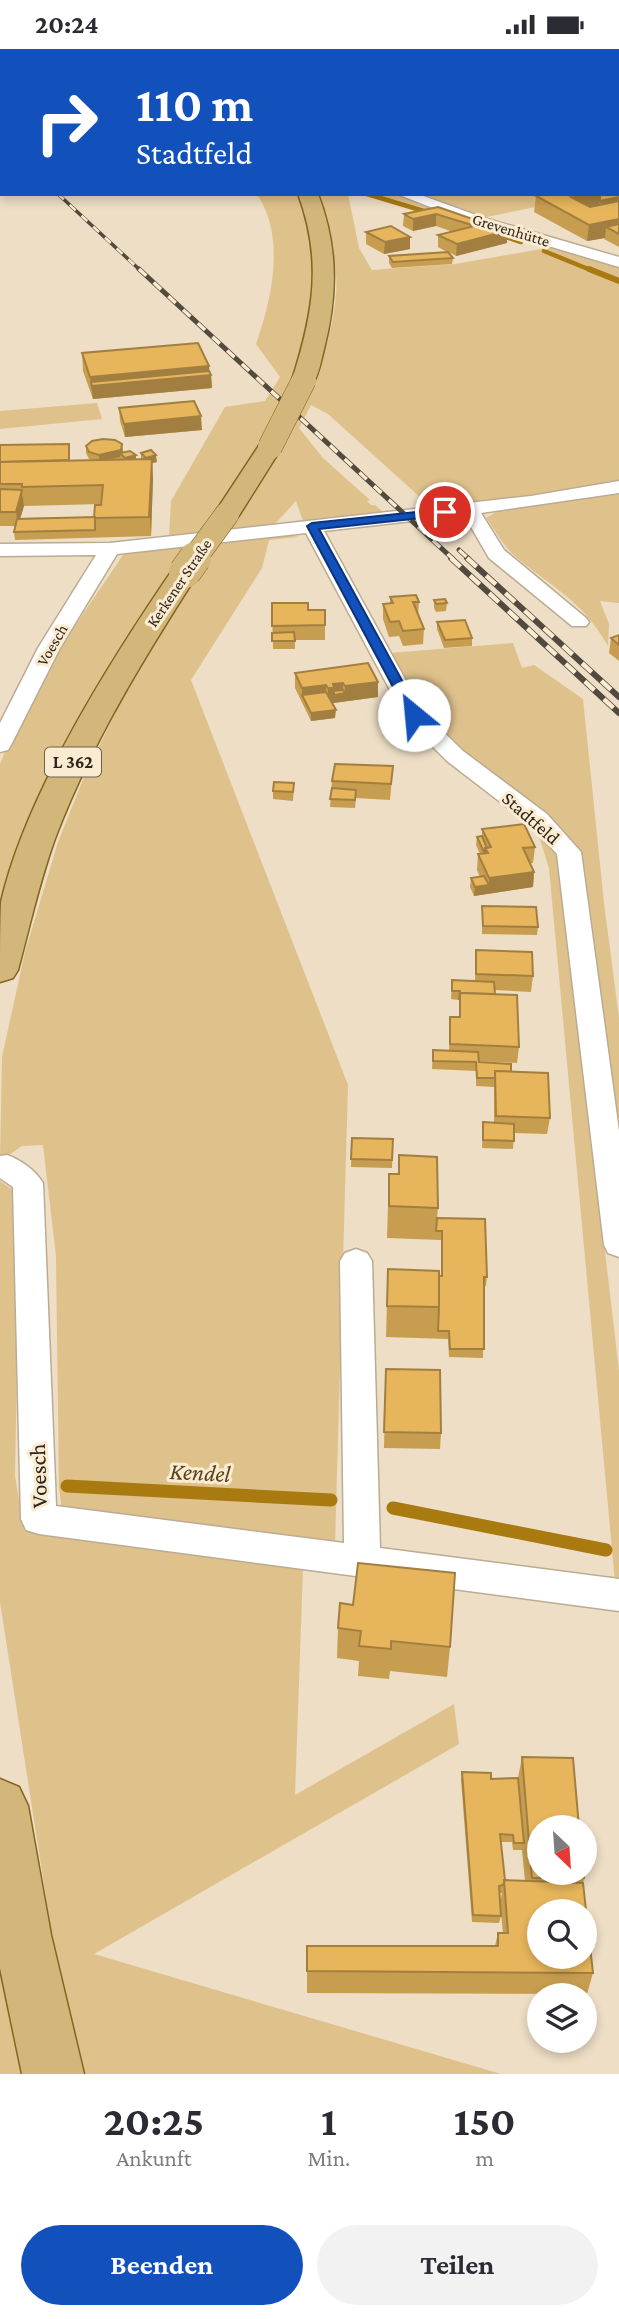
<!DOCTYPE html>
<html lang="de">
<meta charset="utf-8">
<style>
body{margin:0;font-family:"Crimson Pro",serif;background:#f2f2f3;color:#2b2b33;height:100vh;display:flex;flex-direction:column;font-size:26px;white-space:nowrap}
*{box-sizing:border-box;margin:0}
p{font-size:23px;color:#7c7c81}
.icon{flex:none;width:38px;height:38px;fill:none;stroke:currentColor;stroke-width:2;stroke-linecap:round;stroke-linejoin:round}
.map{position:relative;height:2025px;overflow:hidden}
.sheet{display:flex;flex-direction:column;background:#fff;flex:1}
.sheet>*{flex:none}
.top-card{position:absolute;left:0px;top:0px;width:620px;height:147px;box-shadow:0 4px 10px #0003;background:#1250bc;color:#fff;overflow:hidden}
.needle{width:46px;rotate:155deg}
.tools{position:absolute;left:527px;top:1766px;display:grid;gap:14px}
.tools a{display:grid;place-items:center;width:70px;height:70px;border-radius:50%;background:#fff;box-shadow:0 4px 10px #0003;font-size:35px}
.pin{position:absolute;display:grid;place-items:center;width:60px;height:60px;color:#fff;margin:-30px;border:4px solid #fff;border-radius:50%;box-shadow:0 2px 7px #0007}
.me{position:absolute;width:77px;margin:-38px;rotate:332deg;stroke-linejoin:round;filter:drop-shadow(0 0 5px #0008)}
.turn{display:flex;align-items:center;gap:24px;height:147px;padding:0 21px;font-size:32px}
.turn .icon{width:91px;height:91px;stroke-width:2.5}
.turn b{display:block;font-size:49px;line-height:60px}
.eta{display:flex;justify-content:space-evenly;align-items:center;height:119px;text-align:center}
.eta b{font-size:42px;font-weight:700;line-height:49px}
.button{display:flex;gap:14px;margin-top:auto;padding:14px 21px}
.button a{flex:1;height:80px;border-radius:42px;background:#1250bc;color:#fff;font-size:28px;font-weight:700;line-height:80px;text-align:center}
.button a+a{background:#f2f2f3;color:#2b2b33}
.status{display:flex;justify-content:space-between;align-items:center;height:49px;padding:0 35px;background:#fff;direction:ltr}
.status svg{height:19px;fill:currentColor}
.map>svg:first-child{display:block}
.green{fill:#dfc18c}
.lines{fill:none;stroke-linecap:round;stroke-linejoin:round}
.stream-far2{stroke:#a87a10;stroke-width:4.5}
.stream-far1{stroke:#a87a10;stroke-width:6}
.stream{stroke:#a87a10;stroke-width:13}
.minor-casing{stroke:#baac93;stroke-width:3}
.primary-casing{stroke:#856420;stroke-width:3}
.path{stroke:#948a78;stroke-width:2;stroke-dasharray:2 2;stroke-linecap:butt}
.minor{fill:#fff;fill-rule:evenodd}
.primary{fill:#d3b67a;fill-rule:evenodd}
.rail-far2-casing{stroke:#524a3e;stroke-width:3.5}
.rail-far1-casing{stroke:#524a3e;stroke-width:5}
.rail-casing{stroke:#524a3e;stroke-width:6}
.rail-far2{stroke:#fbebd1;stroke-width:2.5;stroke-dasharray:8;stroke-linecap:butt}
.rail-far1{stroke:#fbebd1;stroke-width:3.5;stroke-dasharray:10;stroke-linecap:butt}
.rail{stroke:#fbebd1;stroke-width:4.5;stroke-dasharray:13;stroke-linecap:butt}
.primary-bridge-far1-casing{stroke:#856420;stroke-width:25;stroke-linecap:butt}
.primary-bridge-casing{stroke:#856420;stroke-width:33;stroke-linecap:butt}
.primary-bridge-far1{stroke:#d3b67a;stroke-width:24}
.primary-bridge{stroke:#d3b67a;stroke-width:32}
.wall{fill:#c79d4f;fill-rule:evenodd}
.shaded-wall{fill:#a27f40}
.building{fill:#e7b65c;stroke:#a27f40;stroke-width:2;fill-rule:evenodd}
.route{fill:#1250bc;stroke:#0c347a;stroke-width:2}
.labels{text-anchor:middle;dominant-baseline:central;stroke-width:6;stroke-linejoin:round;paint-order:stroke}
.far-street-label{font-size:16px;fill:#2c261d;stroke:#fbebd1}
.shield{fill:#fbebd1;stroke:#6a6153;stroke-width:2}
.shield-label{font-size:18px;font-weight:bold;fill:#2c261d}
.street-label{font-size:19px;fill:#2c261d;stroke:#fbebd1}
.near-street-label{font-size:23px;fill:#2c261d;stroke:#fbebd1}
.near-water-label{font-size:24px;font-style:italic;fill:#58431e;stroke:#fbebd1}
</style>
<div class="status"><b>20:24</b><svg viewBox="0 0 49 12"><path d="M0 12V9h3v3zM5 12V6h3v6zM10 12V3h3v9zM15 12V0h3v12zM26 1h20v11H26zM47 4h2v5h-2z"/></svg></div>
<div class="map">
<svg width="619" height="2025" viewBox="0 0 619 2025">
<rect width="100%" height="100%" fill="#eddec5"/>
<g class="green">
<path d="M257,145H296C348,273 270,385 199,485L169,489L171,452L225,358L265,352L280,328L256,295C272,249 286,189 257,145Z"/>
<path d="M317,145H348L359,199L372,221L455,215L553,198L393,152L379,145H396L427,158L619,215V432L492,452L431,458L328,365L311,356L299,379L323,409L370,451L367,452L371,456H375L383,463L303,472L296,452L275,475L228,481C273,407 329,334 336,245C339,211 326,177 317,145Z"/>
<path d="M412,145H600L481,169Z"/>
<path d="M97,354L102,370L0,380V362Z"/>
<path d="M619,443V554L600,552L609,575L608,597C581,550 555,541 516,508C504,498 495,481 486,469L498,462Z"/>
<path d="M284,485L299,488L269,491L262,519L191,631L348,1036L335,1496L62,1461L59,1439L56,1207L43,1096L22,1097L0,1112L2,1008L25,903L58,793L84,728L132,630L199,523L173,519L124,598L26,796L0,878V715L13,683L64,593L123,506L130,503Z"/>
<path d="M513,594L522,619L534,616L583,650L604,854L619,969V1078L585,823L574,795L462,703L424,664L390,604Z"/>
<path d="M537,781L555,796L560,818L619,1322V1532L615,1533L549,819Z"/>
<path d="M0,1132L20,1146L15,1427L24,1482L303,1520L295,1746L454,1655L459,1695L94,1905L501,2025H85L53,1893L0,1553Z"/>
<path d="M0,1881L30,2025H0Z"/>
</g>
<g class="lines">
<g class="stream-far2">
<path d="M5,2H102"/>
<path d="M367,145L427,163"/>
<path d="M497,185L521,193"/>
<path d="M544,202L593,222"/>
</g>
<path class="stream-far1" d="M589,220L619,232"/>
<g class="stream">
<path d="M67,1437L331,1451"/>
<path d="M393,1459L606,1501"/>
</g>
<defs>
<g id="minor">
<path d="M397,145H418L484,169L619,208V218L474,175Z"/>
<path d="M619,432V444L481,464L504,501L586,569L589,573L586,577H572L489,509L464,466L324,482L423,663L463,702L547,765L581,803L619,1082V1208L608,1204L604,1196L557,805L529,775L447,712L406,671L306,484L117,505L60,599L11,696L8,701L0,703V674L38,599L96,506L0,507V495L110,494L531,447Z"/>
<path d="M7,1106C21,1111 35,1121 43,1134L56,1457L344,1494L340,1212L345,1204L356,1200L367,1204L372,1212L380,1499L619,1530V1562L39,1485L26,1481L21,1470L13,1138L0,1129V1107Z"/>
</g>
<g id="primary">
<path d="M176,0H193L194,2H177Z"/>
<path d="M298,145H318C338,197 338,246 324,300C321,312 319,326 312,336H296L292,331C313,265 323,212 298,145Z"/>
<path d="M270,391L279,393L282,398L240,465L236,471L227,473L218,471L214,465L258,398L261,393Z"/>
<path d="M185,515L195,517L199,523C145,607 92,693 56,787C40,830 30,876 18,921L13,929L0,933C0,908 0,877 1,853C26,744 112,609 175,517Z"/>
<path d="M0,1730L19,1738L28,1757L51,1886L84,2025H22L0,1919Z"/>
</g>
</defs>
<use href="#minor" class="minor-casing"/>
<use href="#primary" class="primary-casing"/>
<path class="path" d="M465,0L467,2"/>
<use href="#minor" class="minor"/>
<use href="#primary" class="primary"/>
<defs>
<g id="rail-far2">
<path d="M0,91L2,93"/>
<path d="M58,145L141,222"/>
</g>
<g id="rail-far1">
<path d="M139,220L453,510"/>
<path d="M459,501L469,510"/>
</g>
<g id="rail">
<path d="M451,509L619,664"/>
<path d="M467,509L619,648"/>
</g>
</defs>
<use href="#rail-far2" class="rail-far2-casing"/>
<use href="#rail-far1" class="rail-far1-casing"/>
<use href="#rail" class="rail-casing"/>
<use href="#rail-far2" class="rail-far2"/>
<use href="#rail-far1" class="rail-far1"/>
<use href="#rail" class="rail"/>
<defs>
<g id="primary-bridge-far1">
<path d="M270,398L304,331"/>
<path d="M194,510L227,465"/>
</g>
<path id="primary-bridge" d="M185,523L195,509"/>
</defs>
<use href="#primary-bridge-far1" class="primary-bridge-far1-casing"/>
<use href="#primary-bridge" class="primary-bridge-casing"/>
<use href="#primary-bridge-far1" class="primary-bridge-far1"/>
<use href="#primary-bridge" class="primary-bridge"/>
</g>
<g class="wall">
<path d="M619,140V198L604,190L605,189L587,192L534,163L536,147L618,145Z"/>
<path d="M438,158L507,194L456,207L449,203L453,209L452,215L392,219L389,214V207L447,203L438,198V186L453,183L436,177L413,182L403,177L404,165Z"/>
<path d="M366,183L410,200L384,205L366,195Z"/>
<path d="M82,304L209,322L211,326L212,339L93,350L83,322Z"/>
<path d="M119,359L202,381L125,388L120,372Z"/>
<path d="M0,396L70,411H94L89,410L86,404V397L122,404L136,410H141V404L157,413L152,414L153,429L151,487L15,491L14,483L15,477H0ZM101,455L95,468L20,469L24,457Z"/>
<path d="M390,548L419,553L418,565L424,580L423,595L403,597L399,587L389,588L383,570V555H390Z"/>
<path d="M434,551L447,554L446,562L436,563L434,559Z"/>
<path d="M272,554L308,560L325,576V591H295V600H273Z"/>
<path d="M437,573L472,589V597L444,599L437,580Z"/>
<path d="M619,586V612L609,604L611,589Z"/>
<path d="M368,614L378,648L332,654L335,669L311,672L295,639V624Z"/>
<path d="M393,717L390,751L356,749L355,759L330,758L332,732Z"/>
<path d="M294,734L293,752L273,750V742Z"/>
<path d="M482,780L535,798L533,814H530L534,823L533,838L474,847L470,838L471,829L480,828L477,821L478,805H480L476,796L477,788L482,787Z"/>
<path d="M482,857L538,878L537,886L482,885Z"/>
<path d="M476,901L533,927L531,943L494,941L495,945L519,998L517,1014L479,1012V1013L511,1023L550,1069L547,1085L514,1084L513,1100L482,1099L483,1073L494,1074V1038L476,1037V1022L432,1020L433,1001L449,1002L450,968H459V951L451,950L452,931L475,932Z"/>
<path d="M352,1089L393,1090L392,1119L351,1118Z"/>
<path d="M399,1106L438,1159L437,1169L487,1228L486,1237H484L483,1309L449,1308L448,1290L386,1288L388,1220L442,1227L441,1191L387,1189L389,1125H398Z"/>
<path d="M386,1320L441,1384L440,1400L384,1399Z"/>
<path d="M340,1554L450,1598L447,1628L390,1622L389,1630L358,1627L359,1612L337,1609L338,1579Z"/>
<path d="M522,1708L584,1829L583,1834L593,1924L587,1945L307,1944V1897H495L498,1884H503L500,1854L502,1844H499L501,1867L499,1874L472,1873L461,1731L462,1723L491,1730L518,1729ZM501,1793H512L513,1801H522L525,1832L505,1831Z"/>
</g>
<g class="shaded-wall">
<path d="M583,145H600L599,158L569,164L571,148Z"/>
<path d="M619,148V154L599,158L600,152Z"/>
<path d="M436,165V177L413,182V170Z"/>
<path d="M619,170V185L606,178L605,189L587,192L589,176Z"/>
<path d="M507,182V194L456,207L457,195Z"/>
<path d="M410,188V200L384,205L385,193Z"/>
<path d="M209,317L210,326H211L212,339L93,350L91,333L92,347L90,328Z"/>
<path d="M201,367L202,381L125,388L124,375Z"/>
<path d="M122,395L123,402L121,408L120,404V408L99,413V406Z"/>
<path d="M136,406V413L126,416L125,409Z"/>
<path d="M156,406L157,413L152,414L153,429L151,487L146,409Z"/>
<path d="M22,443L24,457L18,477L16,463Z"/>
<path d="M378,633V648L334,654V646V654H328V639L333,635L343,634V645L345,644V637Z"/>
<path d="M326,636V651L302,646V639Z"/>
<path d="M336,661L335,669L311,672V664Z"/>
<path d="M534,823L533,838L474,847L475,838L489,836V829Z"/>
</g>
<g class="building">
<path d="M619,140V148L600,152V145H618V141Z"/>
<path d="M545,145H583L571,148L590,158L619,152V170L589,176L536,147Z"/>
<path d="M438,158L507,182L457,195L438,186L475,177L436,165L413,170L404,165Z"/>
<path d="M619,175V185L606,178Z"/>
<path d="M391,177L410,188L385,193L366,183Z"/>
<path d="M448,203L453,209L393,213L389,207Z"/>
<path d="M198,294L209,317L90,328L82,304Z"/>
<path d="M209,322L211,326L92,337L91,333Z"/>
<path d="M194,352L201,367L124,375L119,359Z"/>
<path d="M103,390L115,391L122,395L121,401L99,406L89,403L86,397L92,392Z"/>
<path d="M69,395V411L0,413V396Z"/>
<path d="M151,401L156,406L146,409L141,404Z"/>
<path d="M130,402L136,406L125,409L120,404Z"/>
<path d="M152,410L149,468L94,469L95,456H101L103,436L22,438V435H0V413Z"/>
<path d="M0,440L22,441L16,463H0Z"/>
<path d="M95,468V481L14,483L17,470Z"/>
<path d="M416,546L419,553H413L424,580L403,582L399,572L390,573L383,555L393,554L390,548Z"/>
<path d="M445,550L447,554L436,555L434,551Z"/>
<path d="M272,554H308V561H325V576L272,577Z"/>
<path d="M465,571L472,589L445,591L437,573Z"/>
<path d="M294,583L295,592H272V584Z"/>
<path d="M619,586V596L611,589Z"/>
<path d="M368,614L378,633L345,637L343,634L333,635L334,639H328L326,636L302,639L295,624Z"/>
<path d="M343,641L345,644L334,646V642Z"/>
<path d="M326,643L336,661L311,664L302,646Z"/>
<path d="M335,715L393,717L391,735L332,732Z"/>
<path d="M274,733L294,734L293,743L273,742Z"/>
<path d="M332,739L356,741L355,751L330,750Z"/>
<path d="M524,775L535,798L523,799L534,823L489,829L478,805L488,804L485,799L491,798L482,780Z"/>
<path d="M482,787L487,799H485V805L477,788Z"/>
<path d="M484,827L489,836L475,838L471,829Z"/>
<path d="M482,857L536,858L538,878L483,877Z"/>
<path d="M476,901L532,903L533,927L476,925Z"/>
<path d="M452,931L494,933L495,945L460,944L459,951L460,942H452Z"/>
<path d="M460,944L517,946L519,998L450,995V968H460Z"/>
<path d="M433,1001L478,1003L479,1013L511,1015V1023L495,1022V1029H477L476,1013L433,1012Z"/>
<path d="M495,1022L548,1024L550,1069L496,1067Z"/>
<path d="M483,1073L514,1075V1092L483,1091Z"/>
<path d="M352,1089L393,1090L392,1111L351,1110Z"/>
<path d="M399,1106L437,1108L438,1159L389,1157V1125H399Z"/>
<path d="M437,1169L485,1170L487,1228H484V1300H450L449,1282H438L439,1258V1227H442V1182H436Z"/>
<path d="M388,1220L439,1222V1258L387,1257Z"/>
<path d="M386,1320L440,1321L441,1384L384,1383Z"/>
<path d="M358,1514L455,1524L450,1598L391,1592V1600L359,1597L361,1582L338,1579L340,1554L353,1556Z"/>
<path d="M522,1708L573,1709L579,1778H539V1824H584V1829H532Z"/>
<path d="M462,1723L491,1724V1730L518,1729L524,1794H514L513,1786L500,1785L505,1831L503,1836L499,1837L501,1867L473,1866Z"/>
<path d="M504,1831L583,1834L593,1924L307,1922V1897H498V1884H508ZM539,1862H584V1908H539Z"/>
</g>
<path class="route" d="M445,460L450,463L449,466L319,480L421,666L414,670L408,666L307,477L312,474Z"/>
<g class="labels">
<g class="far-street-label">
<text transform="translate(511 181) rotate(17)">Grevenhütte</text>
<text transform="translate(179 534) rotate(-56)">Kerkener Straße</text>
<text transform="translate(52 596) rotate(-60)">Voesch</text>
</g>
<rect class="shield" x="45" y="698.5" width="56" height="29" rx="5"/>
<g class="shield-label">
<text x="73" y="713">L 362</text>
</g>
<g class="street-label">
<text transform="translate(531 769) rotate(41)">Stadtfeld</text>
</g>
<g class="near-street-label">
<text transform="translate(38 1427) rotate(-92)">Voesch</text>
</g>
<g class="near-water-label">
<text transform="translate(200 1423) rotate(3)">Kendel</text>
</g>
</g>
</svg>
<div class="tools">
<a><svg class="needle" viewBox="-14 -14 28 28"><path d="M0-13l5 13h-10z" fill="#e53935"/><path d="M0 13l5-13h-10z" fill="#7c7c81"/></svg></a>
<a><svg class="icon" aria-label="search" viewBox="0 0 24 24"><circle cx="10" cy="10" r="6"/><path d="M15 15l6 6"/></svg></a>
<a><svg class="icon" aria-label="layers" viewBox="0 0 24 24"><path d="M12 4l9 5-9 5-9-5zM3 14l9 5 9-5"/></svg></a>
</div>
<div class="pin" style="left:445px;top:463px;background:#d93025"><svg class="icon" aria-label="arrive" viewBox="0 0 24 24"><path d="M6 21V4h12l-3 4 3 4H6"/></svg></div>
<svg class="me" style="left:414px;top:666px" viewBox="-20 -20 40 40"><circle r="19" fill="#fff"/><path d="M0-13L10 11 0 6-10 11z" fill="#1250bc"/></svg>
<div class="top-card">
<div class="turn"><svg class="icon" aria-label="right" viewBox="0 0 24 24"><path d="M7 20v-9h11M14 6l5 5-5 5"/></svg><div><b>110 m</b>Stadtfeld</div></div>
</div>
</div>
<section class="sheet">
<div class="eta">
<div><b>20:25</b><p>Ankunft</p></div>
<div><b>1</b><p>Min.</p></div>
<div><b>150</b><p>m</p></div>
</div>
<div class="button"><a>Beenden</a><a>Teilen</a></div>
</section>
